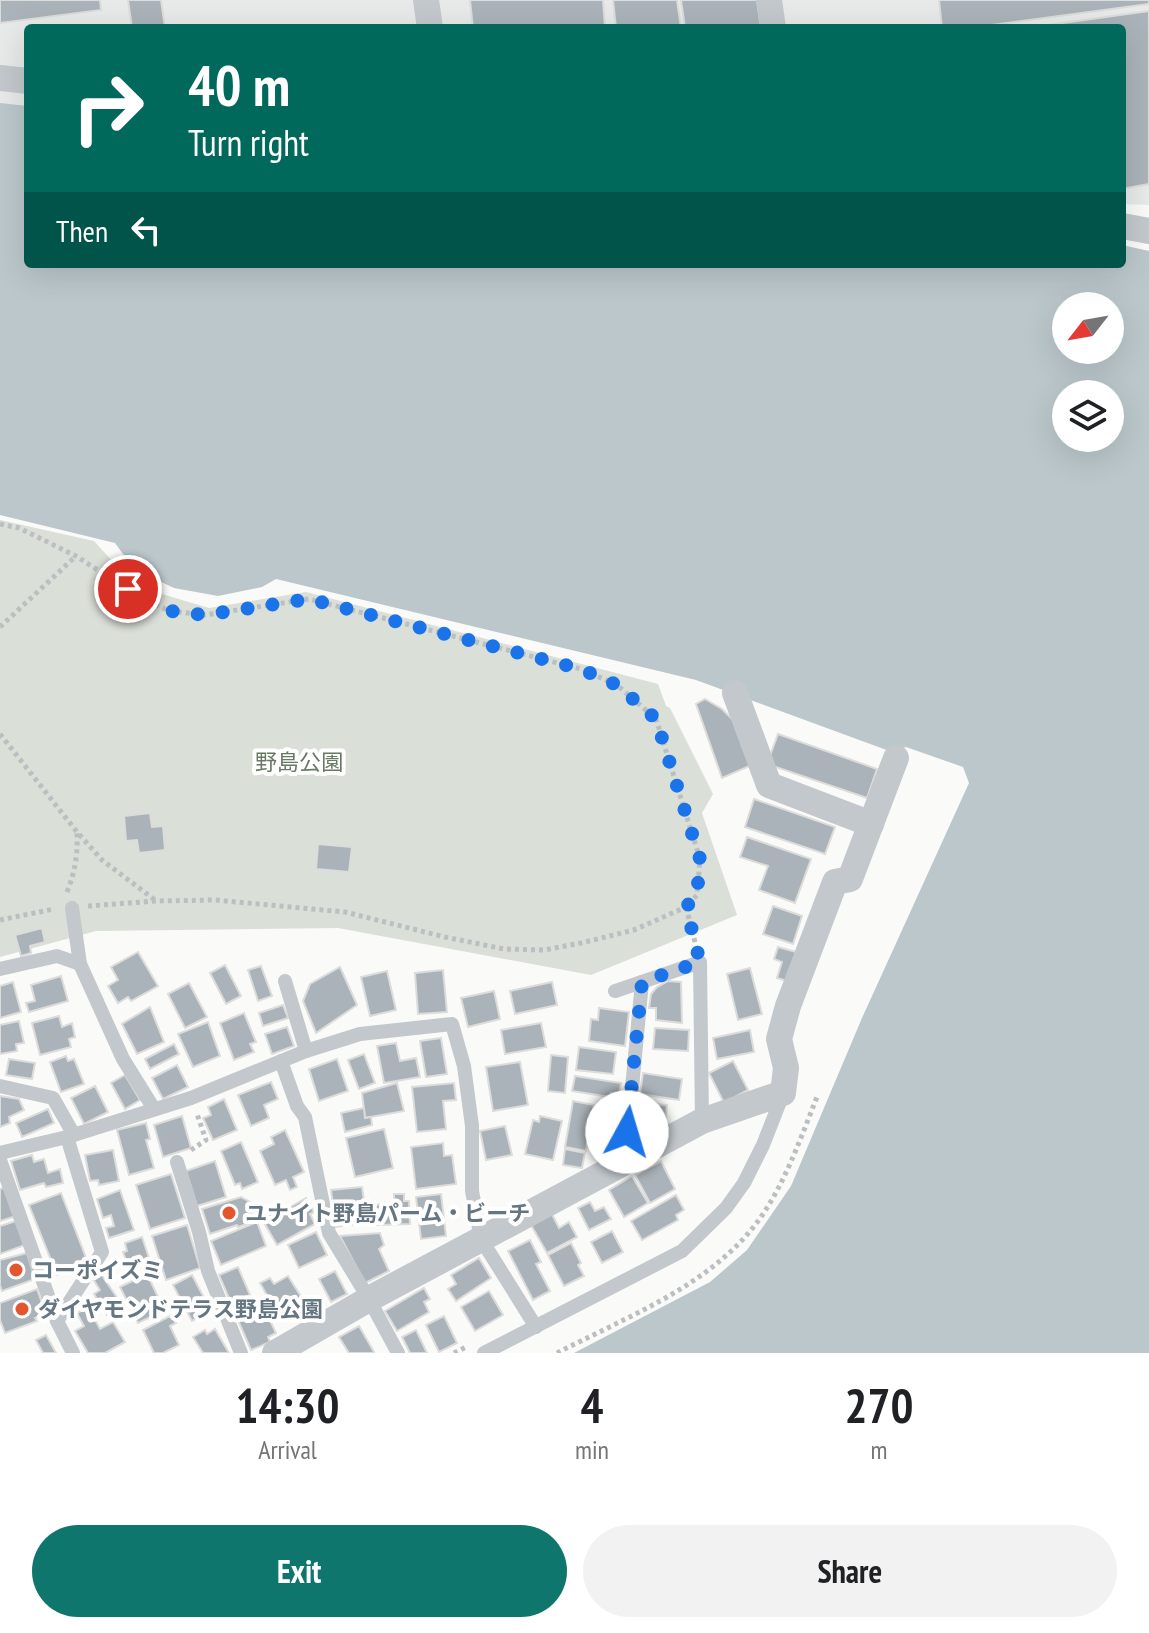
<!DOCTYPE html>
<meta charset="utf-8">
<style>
body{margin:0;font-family:"PT Sans Narrow","Noto Sans JP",sans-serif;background:#f2f2f2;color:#202124;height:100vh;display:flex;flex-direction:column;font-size:30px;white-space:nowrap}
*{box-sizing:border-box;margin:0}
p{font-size:26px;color:#757577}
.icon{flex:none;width:44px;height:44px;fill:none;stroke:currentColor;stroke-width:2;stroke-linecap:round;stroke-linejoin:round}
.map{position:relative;height:1353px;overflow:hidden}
.details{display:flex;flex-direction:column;background:#fff;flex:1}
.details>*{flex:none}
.top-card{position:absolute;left:24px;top:24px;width:1102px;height:244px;border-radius:8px;box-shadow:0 8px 32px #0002;background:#00695c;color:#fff;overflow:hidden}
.needle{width:52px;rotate:239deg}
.controls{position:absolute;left:1052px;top:292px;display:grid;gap:16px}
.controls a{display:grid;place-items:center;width:72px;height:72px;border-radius:50%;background:#fff;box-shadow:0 8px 32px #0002;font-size:40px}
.pin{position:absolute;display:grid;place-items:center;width:68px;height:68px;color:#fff;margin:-34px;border:4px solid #fff;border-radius:50%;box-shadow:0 2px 8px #0007}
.me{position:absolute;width:88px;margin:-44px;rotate:6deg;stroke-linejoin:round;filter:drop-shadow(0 0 6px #0008)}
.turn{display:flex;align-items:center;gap:28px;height:168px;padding:0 32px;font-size:36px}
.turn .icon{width:104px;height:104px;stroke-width:2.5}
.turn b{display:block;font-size:56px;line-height:68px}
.then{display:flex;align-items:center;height:76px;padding:0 32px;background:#0003;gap:16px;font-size:30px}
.eta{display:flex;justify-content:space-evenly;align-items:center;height:136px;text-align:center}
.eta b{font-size:48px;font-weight:600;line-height:56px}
.cta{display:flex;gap:16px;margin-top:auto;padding:16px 32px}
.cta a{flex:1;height:92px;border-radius:48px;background:#0f766e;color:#fff;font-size:32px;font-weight:600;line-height:92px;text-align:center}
.cta a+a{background:#f2f2f2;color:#202124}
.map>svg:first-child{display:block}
.built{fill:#e8e9e9}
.green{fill:#dadfd7}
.water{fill:#bbc7cb;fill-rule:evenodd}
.building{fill:#aab3b9;stroke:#dcdcda;stroke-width:2}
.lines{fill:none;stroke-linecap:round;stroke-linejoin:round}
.path{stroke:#bbbfc2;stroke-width:5;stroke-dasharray:4 4;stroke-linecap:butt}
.service{stroke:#c3c8cc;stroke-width:14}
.minor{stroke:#c3c8cc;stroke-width:26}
.route{stroke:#1a73e8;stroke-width:14;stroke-dasharray:0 25.2}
.poi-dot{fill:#e4572e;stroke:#fff;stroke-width:3}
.labels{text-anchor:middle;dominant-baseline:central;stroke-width:8;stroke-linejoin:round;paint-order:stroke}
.park-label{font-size:22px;fill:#687a64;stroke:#fff}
.poi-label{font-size:22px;font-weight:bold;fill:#657683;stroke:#fff;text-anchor:start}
</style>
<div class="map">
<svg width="1149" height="1353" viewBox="0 0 1149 1353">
<rect width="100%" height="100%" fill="#fafaf8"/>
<path class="built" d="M0,0H1149V205L1122,204V28H28V134L0,132Z"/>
<path class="green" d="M0,520L94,541L135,586L209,608L306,592L658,684L666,706L670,708L713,794L702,813L737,915L591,975L338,928L96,931L0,957Z"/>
<path class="water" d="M0,103L28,106V264H1122V245L1149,251V1353H574L710,1282L747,1250L791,1186L862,1018L969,783L963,767L906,747L892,752L696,680L276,579L262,587L218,596L174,588L134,569L115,543L0,515ZM1066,306H1110V350H1066ZM1066,394H1110V438H1066Z"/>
<g class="building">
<path d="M0,0H100L101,10L0,23Z"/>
<path d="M128,0H161L165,28H132Z"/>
<path d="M470,0H603L605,28H473Z"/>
<path d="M613,0H677L681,28H616Z"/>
<path d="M681,0H757L761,28H685Z"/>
<path d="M939,0H1149V4L969,28H942Z"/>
<path d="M1149,11V184L1122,189V28H1027Z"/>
<path d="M705,699L722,709L737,724L754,764L722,778L696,704Z"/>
<path d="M778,734L877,769L867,798L767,764Z"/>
<path d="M754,799L835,827L825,854L745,827Z"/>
<path d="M150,813L152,827L163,826L165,850L139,853L137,840L126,841L124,816Z"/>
<path d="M747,837L811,859L795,903L759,890L768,866L740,857Z"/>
<path d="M318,844L352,847L349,872L316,869Z"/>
<path d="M773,906L802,916L793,944L763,934Z"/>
<path d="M42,928L45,942L30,946L31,953L21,956L15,935Z"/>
<path d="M778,947L796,952L787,981L777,978L782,962L774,959Z"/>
<path d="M138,952L158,986L131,1001L128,997L118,1003L108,986L118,980L111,967Z"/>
<path d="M225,965L241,996L226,1004L210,973Z"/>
<path d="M261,966L272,996L258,1001L248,970Z"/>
<path d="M340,967L357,1005L316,1033L303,1001L310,984Z"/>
<path d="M750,968L762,1014L738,1020L727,974Z"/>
<path d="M443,970L447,1012L418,1014L415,973Z"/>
<path d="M387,971L396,1010L370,1016L361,977Z"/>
<path d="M61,976L68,1001L29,1012L26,1003L35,1001L31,985Z"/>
<path d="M668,981L681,982L682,1023L656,1020V1008H649L651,994L657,987Z"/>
<path d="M13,982L21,1012L0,1018V986Z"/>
<path d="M552,982L557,1005L515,1014L510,991Z"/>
<path d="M189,983L207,1017L185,1028L168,994Z"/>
<path d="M494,991L500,1019L468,1027L461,998Z"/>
<path d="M283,1005L288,1018L263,1026L259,1013Z"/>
<path d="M150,1007L164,1042L137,1054L122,1024Z"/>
<path d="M599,1008L629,1012L625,1046L589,1041L591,1019L598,1020Z"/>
<path d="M244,1013L256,1042L250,1044L254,1052L234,1060L220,1023Z"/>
<path d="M59,1016L62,1027L72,1023L75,1037L69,1039L71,1047L40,1055L32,1023Z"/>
<path d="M19,1021L24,1043L16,1044L17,1051L0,1054V1025Z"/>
<path d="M208,1022L220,1056L193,1067L178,1034Z"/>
<path d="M541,1023L546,1047L505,1054L501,1030Z"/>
<path d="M287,1027L294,1046L272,1054L265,1034Z"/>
<path d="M655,1028L689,1030L688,1051L653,1049Z"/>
<path d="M750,1030L754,1052L717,1059L713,1038Z"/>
<path d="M441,1038L447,1074L426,1077L420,1041Z"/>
<path d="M396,1043L400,1061L416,1058L420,1077L384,1083L377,1046Z"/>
<path d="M174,1044L179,1054L150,1069L145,1059Z"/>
<path d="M579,1047L616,1052L613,1074L576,1070Z"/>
<path d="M364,1054L375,1083L359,1089L348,1060Z"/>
<path d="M551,1055L568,1057L565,1093L548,1091Z"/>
<path d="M66,1056L68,1061L74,1059L84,1084L61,1092L50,1062Z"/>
<path d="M9,1059L35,1063L32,1079L6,1075Z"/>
<path d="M337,1059L348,1091L319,1101L309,1069Z"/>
<path d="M733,1061L748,1090L724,1103L709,1073Z"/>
<path d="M520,1062L528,1105L493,1111L486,1067Z"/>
<path d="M177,1065L188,1087L163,1099L152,1078Z"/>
<path d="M643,1073L682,1079L679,1100L640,1094Z"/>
<path d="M125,1075L140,1100L125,1109L111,1083Z"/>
<path d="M575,1076L621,1083L619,1094L611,1093L610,1097L572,1091Z"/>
<path d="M271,1082L278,1099L264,1105L269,1118L251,1126L238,1095Z"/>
<path d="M397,1083L404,1111L365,1118L362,1093Z"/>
<path d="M454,1083L456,1100L443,1101L446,1129L417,1132L412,1087Z"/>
<path d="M95,1086L108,1112L84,1124L71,1098Z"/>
<path d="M0,1096L19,1099L24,1110L9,1117L10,1123L0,1127Z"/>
<path d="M224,1099L237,1130L213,1140L203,1118L211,1115L208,1107Z"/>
<path d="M573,1101L594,1105L586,1151L565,1147Z"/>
<path d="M638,1103L667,1105L665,1128L650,1137L637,1136Z"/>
<path d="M364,1108L365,1118L371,1117L372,1125L345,1132L341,1113Z"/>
<path d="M48,1109L54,1123L22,1137L16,1123Z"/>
<path d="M182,1116L191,1148L163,1157L154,1125Z"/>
<path d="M540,1116L562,1121L553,1160L525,1154L533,1120L539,1122Z"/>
<path d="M146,1123L150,1139L146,1140L154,1168L129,1175L117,1130Z"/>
<path d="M505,1126L512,1155L486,1160L480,1131Z"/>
<path d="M384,1129L393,1168L355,1177L346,1138Z"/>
<path d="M285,1130L304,1172L293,1177L297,1187L290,1190L286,1180L275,1185L260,1151L274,1144L271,1137Z"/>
<path d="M241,1142L258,1182L242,1189L240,1183L235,1185L221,1151Z"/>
<path d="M443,1143L444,1156L452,1155L456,1184L416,1189L411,1147Z"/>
<path d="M565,1149L585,1153L582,1168L563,1165Z"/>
<path d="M113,1150L119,1181L99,1185L98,1180L90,1181L85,1155Z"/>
<path d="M32,1155L34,1162L44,1159L48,1173L60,1169L63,1183L46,1187L44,1183L20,1190L11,1161Z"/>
<path d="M215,1161L226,1197L197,1206L186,1171Z"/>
<path d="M661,1161L675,1189L650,1203L635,1175Z"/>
<path d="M171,1174L185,1218L150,1229L136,1185Z"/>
<path d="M632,1176L648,1203L624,1217L609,1190Z"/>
<path d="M6,1187L16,1216L0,1221V1189Z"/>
<path d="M362,1187L367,1223L336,1227L331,1190Z"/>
<path d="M120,1190L134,1230L109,1238L106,1228L114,1226L111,1215L103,1218L97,1199Z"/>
<path d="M61,1193L88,1263L57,1275L29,1205Z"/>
<path d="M394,1194H404V1201H409L410,1224L377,1225L375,1205L394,1203Z"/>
<path d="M441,1194L446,1236L421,1239L416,1197Z"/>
<path d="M676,1195L684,1210L676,1215L678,1220L642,1240L631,1221Z"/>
<path d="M241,1197L250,1202L256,1217L245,1220L247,1224L238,1227L237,1225L210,1234L202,1209Z"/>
<path d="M306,1198L314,1212L310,1214L315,1224L277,1245L259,1214L280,1202L285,1210Z"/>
<path d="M590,1202L595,1211L604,1207L611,1219L589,1230L578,1208Z"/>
<path d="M552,1214L559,1228L569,1222L577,1237L547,1253L531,1225Z"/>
<path d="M16,1221L25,1245L0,1254V1226Z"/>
<path d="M257,1222L266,1246L221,1265L211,1241Z"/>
<path d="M187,1225L200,1268L166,1280L152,1236Z"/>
<path d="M612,1231L623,1252L602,1263L591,1242Z"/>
<path d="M316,1232L327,1255L299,1268L288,1245Z"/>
<path d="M380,1233L384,1245L379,1249L389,1271L365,1283L340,1236Z"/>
<path d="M142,1237L149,1258L128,1265L123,1252L127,1251L125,1243Z"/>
<path d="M530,1240L541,1262L536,1264L550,1291L533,1300L508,1251Z"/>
<path d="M571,1243L581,1263L578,1265L584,1276L564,1286L548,1255Z"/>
<path d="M27,1253L35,1279L2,1291L0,1285V1260Z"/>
<path d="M479,1258L491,1278L456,1301L448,1289L456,1284L451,1275Z"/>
<path d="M238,1267L250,1295L231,1303L219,1275Z"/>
<path d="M335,1271L347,1294L331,1302L319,1279Z"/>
<path d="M101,1274L122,1305L107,1315L94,1294L100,1290L93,1279Z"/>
<path d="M147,1274L159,1299L156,1301L161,1312L138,1323L120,1287Z"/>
<path d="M192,1275L211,1311L192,1321L173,1285Z"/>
<path d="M288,1276L305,1303L280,1318L260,1283L270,1278L274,1284Z"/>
<path d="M424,1288L430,1299L424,1302L429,1312L397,1331L385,1311Z"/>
<path d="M37,1289L46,1314L35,1318L37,1321L5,1333L0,1320V1303Z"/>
<path d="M489,1291L503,1315L475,1331L461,1307Z"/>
<path d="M88,1307L100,1329L113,1322L125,1342L105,1353H88L75,1331L84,1326L77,1313Z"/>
<path d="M256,1309L259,1315L266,1312L276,1333L268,1337L270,1342L251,1350L237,1318Z"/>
<path d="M172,1315L176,1323L170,1326L179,1345L163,1353H154L143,1330Z"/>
<path d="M444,1316L457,1343L439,1352L426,1325Z"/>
<path d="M359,1326L374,1352L373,1353H349L339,1337Z"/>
<path d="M215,1329L229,1353H203L193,1337L205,1330L207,1334Z"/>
<path d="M416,1330L427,1353H410L402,1337Z"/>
<path d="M46,1335L56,1353H43L36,1340Z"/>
</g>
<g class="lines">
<g class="path">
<path d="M0,524L19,528L76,556L142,599L170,611L205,615L309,599L581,669L617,685L656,719L700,859L697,895L686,907L696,946"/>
<path d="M0,627L76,556"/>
<path d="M0,734L77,832L102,860L155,900"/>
<path d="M67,892C75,872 78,854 77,832"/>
<path d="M88,906L156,901L215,900L345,912L445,937L504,949L544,950L581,943L634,930L686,907"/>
<path d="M0,920L54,909"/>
<path d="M191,1150L206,1140L197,1114"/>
<path d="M454,1353L468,1346"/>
<path d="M557,1353C628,1316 716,1284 763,1214C787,1178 801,1137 817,1097"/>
</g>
<g class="service">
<path d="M72,908L80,964L123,1059L154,1109"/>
<path d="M0,969L57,956L80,964"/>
<path d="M285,981L306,1051"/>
<path d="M615,991L700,962L702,1121"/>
<path d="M281,1061L297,1106L305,1117L329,1233L369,1299L398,1353"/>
<path d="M0,1086L53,1098L74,1135"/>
<path d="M0,1153L67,1137L191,1098L306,1051L360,1034L452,1024L464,1066L472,1126V1191L481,1239L536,1327"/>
<path d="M0,1160L57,1321L73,1353"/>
<path d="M177,1162L199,1232L208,1271L241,1353"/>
<path d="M625,1162L642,982"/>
<path d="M57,1321L102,1252L67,1137"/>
<path d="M484,1353L682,1251L726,1208L744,1183L763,1145L783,1094"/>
</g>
<g class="minor">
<path d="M426,0L430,28"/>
<path d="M769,0L773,28"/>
<path d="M0,78L28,81"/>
<path d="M1122,226L1149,231"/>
<path d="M735,693L769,785L871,824"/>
<path d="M275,1353L369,1299L702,1121L783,1093L786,1068L779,1039L788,1006L835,882L850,879L896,758"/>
</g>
</g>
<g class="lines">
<path class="route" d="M128,589L142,599L170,611L205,615L309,599L581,669L617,685L656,719L700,859L697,895L686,907L700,962L642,982L627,1132"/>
</g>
<g class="poi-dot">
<circle cx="229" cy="1213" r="8"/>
<circle cx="16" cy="1270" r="8"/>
<circle cx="22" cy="1309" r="8"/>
</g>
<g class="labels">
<g class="park-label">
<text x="299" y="762">野島公園</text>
</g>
<g class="poi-label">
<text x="245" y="1213">ユナイト野島パーム・ビーチ</text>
<text x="32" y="1270">コーポイズミ</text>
<text x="38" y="1309">ダイヤモンドテラス野島公園</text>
</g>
</g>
</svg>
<div class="controls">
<a><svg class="needle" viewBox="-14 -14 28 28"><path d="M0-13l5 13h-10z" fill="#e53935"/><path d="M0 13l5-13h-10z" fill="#757577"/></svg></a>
<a><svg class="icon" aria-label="layers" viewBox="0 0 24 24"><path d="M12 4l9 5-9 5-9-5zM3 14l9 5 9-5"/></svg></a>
</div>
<div class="pin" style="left:128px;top:589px;background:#d93025"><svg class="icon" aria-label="arrive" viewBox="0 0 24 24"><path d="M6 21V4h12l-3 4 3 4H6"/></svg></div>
<svg class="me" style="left:627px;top:1132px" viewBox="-20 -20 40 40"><circle r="19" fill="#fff"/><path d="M0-13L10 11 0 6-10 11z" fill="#1a73e8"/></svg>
<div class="top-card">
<div class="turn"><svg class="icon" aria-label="right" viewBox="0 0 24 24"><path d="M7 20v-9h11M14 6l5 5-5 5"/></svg><div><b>40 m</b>Turn right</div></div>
<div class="then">Then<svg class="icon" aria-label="left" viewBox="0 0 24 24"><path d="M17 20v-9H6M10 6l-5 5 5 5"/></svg></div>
</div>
</div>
<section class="details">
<div class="eta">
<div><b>14:30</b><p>Arrival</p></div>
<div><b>4</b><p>min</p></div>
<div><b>270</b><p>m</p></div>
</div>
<div class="cta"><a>Exit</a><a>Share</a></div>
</section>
